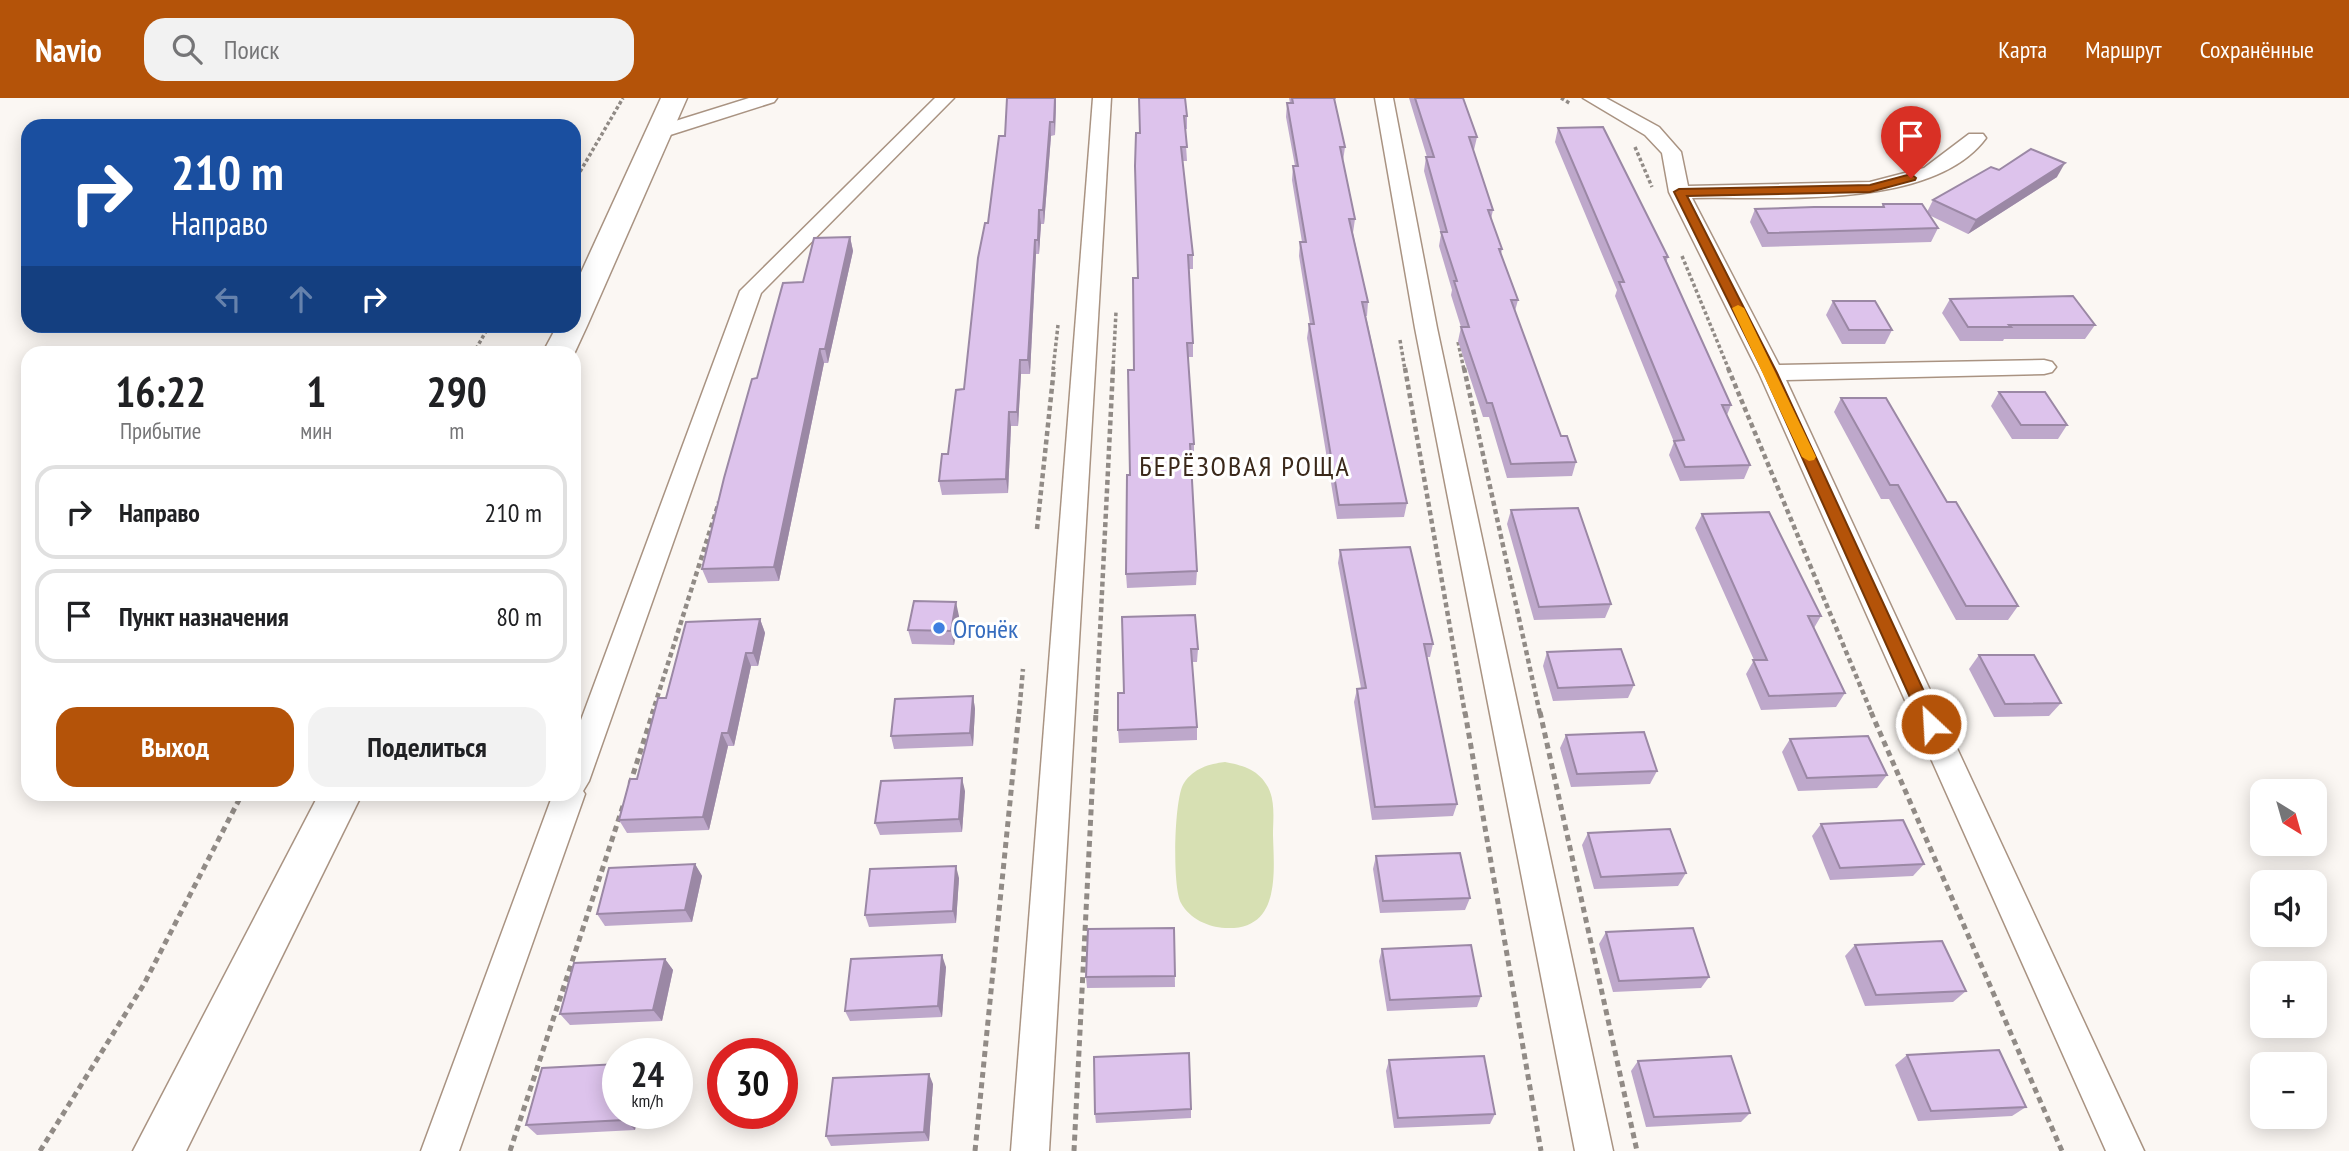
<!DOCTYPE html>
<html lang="ru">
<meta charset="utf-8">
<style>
body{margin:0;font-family:"PT Sans Narrow",sans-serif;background:#f2f2f2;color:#202124;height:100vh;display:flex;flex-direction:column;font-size:26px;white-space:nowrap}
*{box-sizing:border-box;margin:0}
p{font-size:23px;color:#757577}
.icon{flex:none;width:38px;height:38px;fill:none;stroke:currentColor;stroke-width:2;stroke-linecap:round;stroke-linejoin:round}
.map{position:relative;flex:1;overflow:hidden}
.side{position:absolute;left:21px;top:248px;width:560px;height:455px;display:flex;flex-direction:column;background:#fff;border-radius:21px;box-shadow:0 4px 18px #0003}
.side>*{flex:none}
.top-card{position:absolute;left:21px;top:21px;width:560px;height:214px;border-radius:21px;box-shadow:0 4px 18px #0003;background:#1a4fa0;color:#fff;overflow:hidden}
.needle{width:46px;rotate:143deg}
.fabs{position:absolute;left:2250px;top:681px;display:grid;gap:14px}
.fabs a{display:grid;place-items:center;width:77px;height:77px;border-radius:14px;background:#fff;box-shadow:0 4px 18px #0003;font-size:35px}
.speed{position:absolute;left:602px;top:940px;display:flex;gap:14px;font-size:35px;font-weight:700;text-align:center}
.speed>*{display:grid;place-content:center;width:91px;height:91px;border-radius:50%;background:#fff;box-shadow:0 4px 18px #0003;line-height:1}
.speed small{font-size:18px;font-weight:400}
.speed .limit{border:10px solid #d22;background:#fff;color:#111}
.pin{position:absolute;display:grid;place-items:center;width:60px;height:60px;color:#fff;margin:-72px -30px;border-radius:50% 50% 50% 0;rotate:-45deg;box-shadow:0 0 7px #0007}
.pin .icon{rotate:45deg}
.me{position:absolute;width:77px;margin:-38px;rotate:335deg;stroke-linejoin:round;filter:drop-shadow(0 0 5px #0008)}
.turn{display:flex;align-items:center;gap:24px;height:147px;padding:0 35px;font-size:32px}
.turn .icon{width:91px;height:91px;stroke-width:2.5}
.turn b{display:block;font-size:49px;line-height:60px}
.lanes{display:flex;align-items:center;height:66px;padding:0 35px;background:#0003;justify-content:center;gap:35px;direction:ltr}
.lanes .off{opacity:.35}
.eta{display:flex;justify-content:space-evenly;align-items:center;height:119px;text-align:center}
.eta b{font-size:42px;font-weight:800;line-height:49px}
.action{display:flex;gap:14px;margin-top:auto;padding:14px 35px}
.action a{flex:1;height:80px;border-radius:21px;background:#b45309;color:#fff;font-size:28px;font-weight:800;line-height:80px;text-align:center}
.action a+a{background:#f2f2f2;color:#202124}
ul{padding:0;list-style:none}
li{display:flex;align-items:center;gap:21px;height:94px;margin:0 14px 10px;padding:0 21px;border:4px solid #e0e0e0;border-radius:21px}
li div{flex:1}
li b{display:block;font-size:26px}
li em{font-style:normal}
header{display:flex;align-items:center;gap:42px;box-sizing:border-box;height:98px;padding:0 35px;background:#b45309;color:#fff}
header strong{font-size:33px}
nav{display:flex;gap:38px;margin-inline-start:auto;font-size:24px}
.search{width:490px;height:63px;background:#f2f2f2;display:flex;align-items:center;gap:18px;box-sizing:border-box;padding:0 24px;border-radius:21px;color:#757577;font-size:26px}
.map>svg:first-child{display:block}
.green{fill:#d7e0b3}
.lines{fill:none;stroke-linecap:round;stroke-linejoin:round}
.street-casing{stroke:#a99382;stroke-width:3}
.primary-casing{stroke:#a99382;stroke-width:3}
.path-far2{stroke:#918b86;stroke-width:3.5;stroke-dasharray:3.5 2.5;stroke-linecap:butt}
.path-far1{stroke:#918b86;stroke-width:4.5;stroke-dasharray:5 3.5;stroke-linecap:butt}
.path{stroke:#918b86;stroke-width:5;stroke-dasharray:6 4.5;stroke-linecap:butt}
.street{fill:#fff;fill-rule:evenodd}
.primary{fill:#fff;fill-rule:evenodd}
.wall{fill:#bea8cb}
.shaded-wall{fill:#9b88a5}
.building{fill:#ddc3ec;stroke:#9b88a5;stroke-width:2}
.route{fill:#b45309;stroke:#753606;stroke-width:2}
.slow{fill:#f59e0b}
.shop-dot{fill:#3f7fe0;stroke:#fff;stroke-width:2.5}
.labels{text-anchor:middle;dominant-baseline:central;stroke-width:6;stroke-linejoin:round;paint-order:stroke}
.shop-label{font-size:26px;fill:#366cbe;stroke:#fff;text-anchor:start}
.neighbourhood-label{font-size:28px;letter-spacing:2px;fill:#3a281a;stroke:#fff}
</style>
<header>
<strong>Navio</strong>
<div class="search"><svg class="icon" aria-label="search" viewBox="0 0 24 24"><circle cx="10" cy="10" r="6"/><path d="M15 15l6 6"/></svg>Поиск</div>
<nav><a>Карта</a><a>Маршрут</a><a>Сохранённые</a></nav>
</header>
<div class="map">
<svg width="2349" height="1053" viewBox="0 0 2349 1053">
<rect width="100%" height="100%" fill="#fbf7f3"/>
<path class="green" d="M1225,664C1241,667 1257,671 1266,686C1276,700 1273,721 1273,737C1274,775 1281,833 1225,830C1208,829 1190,821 1181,805C1172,789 1174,699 1184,685C1194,670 1209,666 1225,664Z"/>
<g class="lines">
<defs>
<g id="street">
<path d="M749,0H777L774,4L667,38H653L651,34L653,30Z"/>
<path d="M935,0H954L761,195L589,683L583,693L585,696L459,1053H421L553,696H574V641L740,193Z"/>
<path d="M1093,0H1111L1049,1053H1011Z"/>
<path d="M1375,0H1393L1437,230L1613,1053H1575L1415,230Z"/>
<path d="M1583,0H1606L1659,29L1681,54L1688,88L1870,84L1924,70L1969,36H1983L1986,40C1932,113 1774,98 1692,100L1779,267L2044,262L2052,264L2056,269L2052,274L2044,276L1786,282L2144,1053H2106L1759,275L1669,94L1662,55L1645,37Z"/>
</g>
<g id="primary">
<path d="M661,0H687L587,228L574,256H542L557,228H574V190Z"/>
<path d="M319,696H362L186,1053H133Z"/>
</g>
</defs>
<use href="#street" class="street-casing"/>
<use href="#primary" class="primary-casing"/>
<g class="path-far2">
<path d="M1561,0L1571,6"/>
<path d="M1635,49L1652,89"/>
<path d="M574,84L623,0"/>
<path d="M1682,158L1729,272"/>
<path d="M1400,242L1405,272"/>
<path d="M1458,244L1464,272"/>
<path d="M473,256L489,228"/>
<path d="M1053,272L1058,227"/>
<path d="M1113,272L1116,214"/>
</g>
<g class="path-far1">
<path d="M1405,270L1465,616"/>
<path d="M1464,270L1540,616"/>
<path d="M1728,270L1872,616"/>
<path d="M1037,431L1054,270"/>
<path d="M652,616L719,404"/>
<path d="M1019,616L1023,571"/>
<path d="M1096,616L1113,270"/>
</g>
<g class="path">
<path d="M1465,614L1541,1053"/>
<path d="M1540,614L1637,1053"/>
<path d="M1871,614L2062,1053"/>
<path d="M630,686L653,614"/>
<path d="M40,1053L144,886L242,696"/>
<path d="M510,1053L624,705"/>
<path d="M975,1053L1019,614"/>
<path d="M1074,1053L1096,614"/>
</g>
<use href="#street" class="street"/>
<use href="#primary" class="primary"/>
</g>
<g class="wall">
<path d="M1056,0L1055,37L1051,38L1044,126H1041L1039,156H1036L1030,276H1021L1018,328H1011L1008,395L942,397L939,383L948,356L964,291L988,125L1005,38Z"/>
<path d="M1139,0L1187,18V31H1185L1187,63H1182L1193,157V171H1189L1193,245V259H1188L1194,346V360H1191L1197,473L1196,487L1127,490L1126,476L1138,180L1140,35Z"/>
<path d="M1289,0H1336V1H1334L1345,49L1343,63L1355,121L1353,135L1368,204L1367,218H1366L1407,405L1404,419L1337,421L1307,240L1309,226H1310L1299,158L1300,144H1302L1292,82L1293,68H1295L1286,19L1287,5H1290Z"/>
<path d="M1409,0H1463L1477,39L1474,52H1473L1493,112L1491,121L1502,151L1501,156L1518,202L1515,213L1561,338L1576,364L1572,378L1507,380L1489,319H1483L1458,243L1461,229L1451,197L1452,192L1439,148L1441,136L1424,73L1426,59H1427Z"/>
<path d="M1558,30L1668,159L1666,165L1731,307L1727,317L1750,367L1744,381L1680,383L1669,357L1674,344L1615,198L1617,192L1555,44Z"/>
<path d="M1999,72L2057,79L1968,136L1929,117L1938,130L1931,144L1762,149L1750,124L1755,111L1882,109L1883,106L1927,114L1933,102Z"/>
<path d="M850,139L853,153L828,265H824L779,483L708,485L702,471L757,280L803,184Z"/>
<path d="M1950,201L2095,227L2085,241H2004L2003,243H1960L1942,215Z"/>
<path d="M1833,203L1892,232L1885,246H1842L1826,217Z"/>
<path d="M1999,294L2067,327L2058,341H2012L1991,308Z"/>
<path d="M1841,300L1947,404L2018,508L2008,522H1956L1889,401H1881L1834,314Z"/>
<path d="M1511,412L1611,506L1605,520L1534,522L1507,426Z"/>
<path d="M1702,416L1821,518L1814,530L1845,595L1836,609L1761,612L1746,576L1754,562L1695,430Z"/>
<path d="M1340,452L1433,546L1430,559H1426L1457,706L1453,718L1372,722L1354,604L1357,591L1361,590L1338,465Z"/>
<path d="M959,518L954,547L912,546L908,532Z"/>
<path d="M1122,519L1198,551L1197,564H1192L1197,629V642L1119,645L1118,632L1124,595Z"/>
<path d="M760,521L765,535L758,568H751L734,648H728L709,732L627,735L619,722L637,681Z"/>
<path d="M1547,554L1634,587L1628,600L1553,603L1543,568Z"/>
<path d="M1979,557L2061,605L2049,618L1994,619L1969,571Z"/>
<path d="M973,598L975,611L973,648L894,651L891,638Z"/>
<path d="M1566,637L1657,673L1650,686L1571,689L1560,650Z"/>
<path d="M1790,641L1887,677L1877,690L1798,693L1782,654Z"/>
<path d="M965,693L962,734L880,737L875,725Z"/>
<path d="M1821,726L1924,766L1913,778L1830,782L1812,738Z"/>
<path d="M1588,735L1686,775L1678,788L1594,791L1582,747Z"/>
<path d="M1376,758L1470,800L1465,812L1380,815L1373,771Z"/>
<path d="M695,766L702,778L692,824L605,828L597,816Z"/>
<path d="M959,780L956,825L869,829L865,817Z"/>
<path d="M1174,830L1175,889L1087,890L1086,879Z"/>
<path d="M1606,834L1709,879L1701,890L1613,894L1599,846Z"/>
<path d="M1855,847L1966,893L1953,904L1865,908L1845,858Z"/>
<path d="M1382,851L1481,898L1477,909L1387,913L1379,863Z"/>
<path d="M665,861L673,872L662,923L570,927L560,916Z"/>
<path d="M946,869L942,919L850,923L845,913Z"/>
<path d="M1907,957L2026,1009L2012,1018L1918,1023L1895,967Z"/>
<path d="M1389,962L1495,1016L1490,1026L1394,1030L1386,973Z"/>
<path d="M1638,963L1750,1015L1741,1024L1646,1029L1631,973Z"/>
<path d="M933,986L929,1043L831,1048L826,1038Z"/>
<path d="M1191,1011V1020L1096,1025L1095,1016Z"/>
<path d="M638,1015L635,1032L537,1037L526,1027Z"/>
</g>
<g class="shaded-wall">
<path d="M1055,0H1056L1055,37L1054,24Z"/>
<path d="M1050,24L1051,38L1044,126L1043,112Z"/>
<path d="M2065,65L2057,79L1968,136L1976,122Z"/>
<path d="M1039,112L1041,126L1039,156L1038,142Z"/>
<path d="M850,139L853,153L828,265L825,251Z"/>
<path d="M1035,142L1036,156L1030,276L1028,262Z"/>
<path d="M820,251L824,265L779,483L774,469Z"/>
<path d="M1020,262L1021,276L1018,328L1017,314Z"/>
<path d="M1009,314L1011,328L1008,395L1006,381Z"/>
<path d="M956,504L959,518L954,547L951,533Z"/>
<path d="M760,521L765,535L758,568L753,555Z"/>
<path d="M746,555L751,568L734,648L728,635Z"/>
<path d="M973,598L975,611L973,648L970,635Z"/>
<path d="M722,635L728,648L709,732L703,719Z"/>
<path d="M962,680L965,693L962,734L959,721Z"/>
<path d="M695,766L702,778L692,824L685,812Z"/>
<path d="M956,768L959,780L956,825L953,813Z"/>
<path d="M942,857L946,869L942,919L938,908Z"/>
<path d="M665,861L673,872L662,923L653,912Z"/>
<path d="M929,976L933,986L929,1043L924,1034Z"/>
<path d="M627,1015H638L635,1032L625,1022Z"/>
</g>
<g class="building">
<path d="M1007,0H1055L1054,24H1050L1043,112H1039L1038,142H1035L1028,262H1020L1017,314H1009L1006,381L939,383L942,356H948L956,292L964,291L978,160L985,125H988L999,38H1005Z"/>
<path d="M1139,0H1185L1187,18H1184L1187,49H1181L1193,157H1188L1193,245H1187L1194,346H1190L1197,473L1126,476L1127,377H1130L1128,272H1134L1133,180H1138L1135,68L1136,35H1140Z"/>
<path d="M1292,0H1334L1345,49H1340L1355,121H1349L1368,204H1362L1407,405L1339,407L1309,226H1314L1300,144H1306L1293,68H1298L1287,5H1293Z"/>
<path d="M1415,0H1463L1477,39H1469L1493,112H1488L1502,151H1499L1518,202H1511L1561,338H1567L1576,364L1511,366L1492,305H1487L1461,229H1469L1454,183H1457L1441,134H1447L1426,59H1434Z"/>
<path d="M1603,29L1668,159H1664L1731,307H1722L1750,367L1685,369L1674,343L1684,342L1619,184H1624L1558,30Z"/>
<path d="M2031,51L2065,65L1976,122L1933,102L1991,69L1999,72Z"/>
<path d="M1883,106H1922L1938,130L1768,135L1755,111L1814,109H1884Z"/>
<path d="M850,139L825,251H820L774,469L702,471L724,380L752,281L757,280L783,185L803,184L814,140Z"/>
<path d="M2073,198L2095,227H2009L2011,229H1968L1950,201Z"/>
<path d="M1833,203H1875L1892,232H1849Z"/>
<path d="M1999,294H2045L2067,327H2021Z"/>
<path d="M1841,300H1886L1947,404H1956L2018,508H1966L1898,387H1890Z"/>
<path d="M1578,410L1611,506L1539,509L1511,412Z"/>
<path d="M1769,414L1821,518H1808L1845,595L1769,598L1753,562H1767L1702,416Z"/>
<path d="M1410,449L1433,546H1424L1457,706L1375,709L1357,591L1366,590L1340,452Z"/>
<path d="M914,503L956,504L951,533L908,532Z"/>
<path d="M1195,517L1198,551H1191L1197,629L1118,632V595H1124L1122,519Z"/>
<path d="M760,521L753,555H746L728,635H722L703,719L619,722L630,681H637L658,600H666L686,524Z"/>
<path d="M1621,551L1634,587L1558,590L1547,554Z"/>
<path d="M1979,557H2034L2061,605L2005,606Z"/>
<path d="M973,598L970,635L891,638L895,601Z"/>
<path d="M1644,634L1657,673L1577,676L1566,637Z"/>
<path d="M1868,638L1887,677L1807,680L1790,641Z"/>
<path d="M962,680L959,721L875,725L881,683Z"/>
<path d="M1903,722L1924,766L1840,770L1821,726Z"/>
<path d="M1670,731L1686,775L1601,779L1588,735Z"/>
<path d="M1460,755L1470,800L1383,803L1376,758Z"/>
<path d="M695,766L685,812L597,816L609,770Z"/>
<path d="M956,768L953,813L865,817L870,771Z"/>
<path d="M1174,830L1175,878L1086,879L1088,831Z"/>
<path d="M1693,830L1709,879L1619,883L1606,834Z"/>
<path d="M1942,843L1966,893L1876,897L1855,847Z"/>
<path d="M1471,847L1481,898L1390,902L1382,851Z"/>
<path d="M942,857L938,908L845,913L851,861Z"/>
<path d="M665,861L653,912L560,916L574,865Z"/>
<path d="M1999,952L2026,1009L1931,1013L1907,957Z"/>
<path d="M1189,955L1191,1011L1095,1016L1094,959Z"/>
<path d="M1484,958L1495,1016L1398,1020L1389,962Z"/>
<path d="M1731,958L1750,1015L1654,1019L1638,963Z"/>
<path d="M618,966V1015H627L625,1022L526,1027L542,970Z"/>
<path d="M929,976L924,1034L826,1038L833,980Z"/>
</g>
<path class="route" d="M1911,76L1916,80L1915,82L1870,94L1687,98L1777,275L1939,626L1931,633L1922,626L1764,275L1674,94L1679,91L1870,87Z"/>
<path class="slow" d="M1738,207L1744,210L1816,359L1814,362L1809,363L1802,359L1732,210Z"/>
<circle class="shop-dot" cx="939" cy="530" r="7"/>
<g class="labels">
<g class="shop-label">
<text x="953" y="530">Огонёк</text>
</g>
<g class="neighbourhood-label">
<text x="1245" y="367">БЕРЁЗОВАЯ РОЩА</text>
</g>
</g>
</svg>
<div class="fabs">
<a><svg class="needle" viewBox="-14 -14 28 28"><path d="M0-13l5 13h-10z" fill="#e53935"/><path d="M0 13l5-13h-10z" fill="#757577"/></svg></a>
<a><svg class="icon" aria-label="sound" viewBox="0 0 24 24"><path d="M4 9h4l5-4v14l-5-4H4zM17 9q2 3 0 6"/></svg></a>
<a>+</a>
<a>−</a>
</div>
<div class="speed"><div>24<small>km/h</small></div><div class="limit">30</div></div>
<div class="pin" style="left:1911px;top:80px;background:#d93025"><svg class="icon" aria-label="arrive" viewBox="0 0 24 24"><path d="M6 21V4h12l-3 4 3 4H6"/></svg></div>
<svg class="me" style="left:1931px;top:626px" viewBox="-20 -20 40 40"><circle r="17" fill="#b45309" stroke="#fff" stroke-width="3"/><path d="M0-11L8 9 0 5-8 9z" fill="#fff"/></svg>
<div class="top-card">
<div class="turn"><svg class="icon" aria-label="right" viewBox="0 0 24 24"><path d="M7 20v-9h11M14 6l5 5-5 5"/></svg><div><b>210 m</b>Направо</div></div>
<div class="lanes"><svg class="icon off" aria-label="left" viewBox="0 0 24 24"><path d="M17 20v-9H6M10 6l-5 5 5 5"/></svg><svg class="icon off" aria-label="ahead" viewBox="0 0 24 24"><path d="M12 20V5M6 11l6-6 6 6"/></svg><svg class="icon" aria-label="right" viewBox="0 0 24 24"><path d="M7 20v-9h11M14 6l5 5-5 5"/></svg></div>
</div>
<section class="side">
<div class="eta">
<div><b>16:22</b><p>Прибытие</p></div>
<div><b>1</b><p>мин</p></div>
<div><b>290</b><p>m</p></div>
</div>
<ul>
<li><svg class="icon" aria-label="right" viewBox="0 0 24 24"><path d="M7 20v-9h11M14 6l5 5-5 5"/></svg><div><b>Направо</b></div><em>210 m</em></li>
<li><svg class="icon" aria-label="arrive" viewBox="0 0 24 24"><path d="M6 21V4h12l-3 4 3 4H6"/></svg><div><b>Пункт назначения</b></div><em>80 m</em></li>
</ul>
<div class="action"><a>Выход</a><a>Поделиться</a></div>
</section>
</div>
